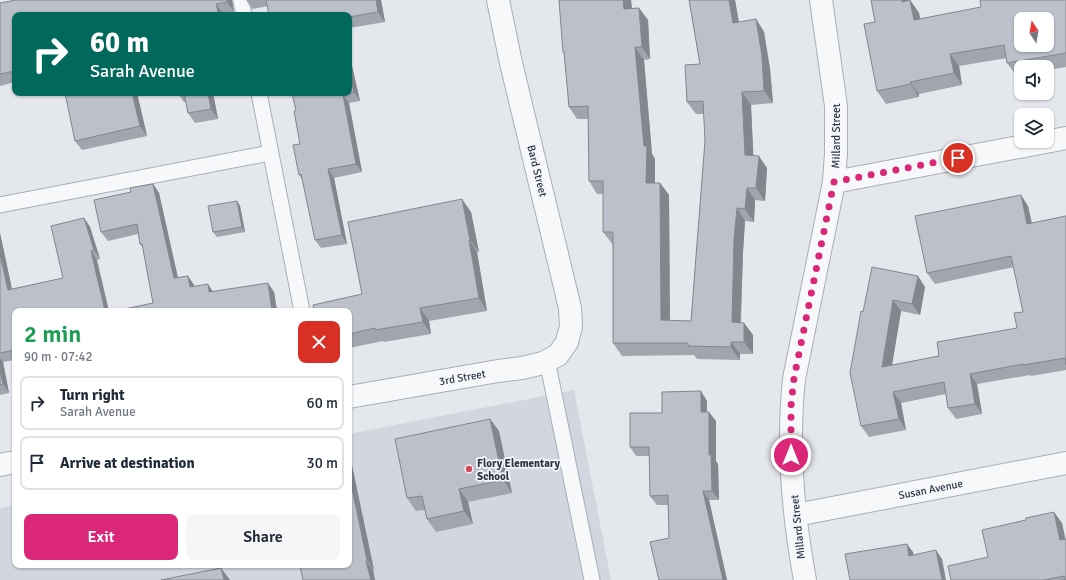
<!DOCTYPE html>
<meta charset="utf-8">
<style>
body{margin:0;font-family:Signika,sans-serif;background:#f6f6f7;color:#1f2937;height:100vh;display:flex;flex-direction:column;font-size:15px;white-space:nowrap}
*{box-sizing:border-box;margin:0}
p{font-size:13px;color:#747a83}
.icon{flex:none;width:22px;height:22px;fill:none;stroke:currentColor;stroke-width:2;stroke-linecap:round;stroke-linejoin:round}
.map{position:relative;flex:1;overflow:hidden}
.side{position:absolute;left:12px;top:308px;width:340px;height:260px;display:flex;flex-direction:column;background:#fff;border-radius:8px;box-shadow:0 1px 3px #0004}
.side>*{flex:none}
.hud{position:absolute;left:12px;top:12px;width:340px;height:84px;border-radius:8px;box-shadow:0 1px 3px #0004;background:#00695c;color:#fff;overflow:hidden}
.needle{width:26px;rotate:349deg}
.tools{position:absolute;left:1014px;top:12px;display:grid;gap:8px}
.tools a{display:grid;place-items:center;width:40px;height:40px;border-radius:8px;background:#fff;box-shadow:0 1px 3px #0004;font-size:20px}
.pin{position:absolute;display:grid;place-items:center;width:34px;height:34px;color:#fff;margin:-17px;border:2px solid #fff;border-radius:50%;box-shadow:0 1px 4px #0007}
.me{position:absolute;width:44px;margin:-22px;rotate:0deg;stroke-linejoin:round;filter:drop-shadow(0 0 3px #0008)}
.turn{display:flex;align-items:center;gap:14px;height:84px;padding:0 12px;font-size:18px}
.turn .icon{width:52px;height:52px;stroke-width:2.5}
.turn b{display:block;font-size:28px;line-height:34px}
.round{display:grid;place-items:center;flex:none;width:42px;height:42px;border-radius:8px;background:#f6f6f7}
.summary{display:flex;align-items:center;justify-content:space-between;height:68px;padding:0 12px}
h1{font-size:24px;font-weight:600;line-height:30px;color:#1e9e55}
.action{display:flex;gap:8px;margin-top:auto;padding:8px 12px}
.action a{flex:1;height:46px;border-radius:8px;background:#db2777;color:#fff;font-size:16px;font-weight:600;line-height:46px;text-align:center}
.action a+a{background:#f6f6f7;color:#1f2937}
ul{padding:0;list-style:none}
li{display:flex;align-items:center;gap:12px;height:54px;margin:0 8px 6px;padding:0 4px;border:2px solid #e0e1e3;border-radius:8px}
li div{flex:1}
li b{display:block;font-size:15px}
li em{font-style:normal}
.map>svg:first-child{display:block}
.built{fill:#d2d6de}
.lines{fill:none;stroke-linecap:round;stroke-linejoin:round}
.lane-casing{stroke:#a9aeb7;stroke-width:17}
.street-casing{stroke:#a9aeb7;stroke-width:24}
.lane{stroke:#f7f8fa;stroke-width:15}
.street{stroke:#f7f8fa;stroke-width:22}
.wall{fill:#a1a5ae}
.shaded-wall{fill:#83868d}
.building{fill:#bbc0ca;stroke:#83868d;fill-rule:evenodd}
.route{stroke:#db2777;stroke-width:7;stroke-dasharray:0 12.6}
.poi-dot{fill:#d1495b;stroke:#f4f6f9;stroke-width:1.5}
.labels{text-anchor:middle;dominant-baseline:central;stroke-width:3.5;stroke-linejoin:round;paint-order:stroke}
.street-label{font-size:11px;fill:#2b3445;stroke:#f4f6f9}
.poi-label{font-size:11px;font-weight:bold;fill:#2b3445;stroke:#f4f6f9;text-anchor:start}
</style>
<div class="map">
<svg width="1066" height="580" viewBox="0 0 1066 580">
<rect width="100%" height="100%" fill="#e4e7ec"/>
<path class="built" d="M574,390L611,580H0V508L15,505V565H349V434Z"/>
<g class="lines">
<defs>
<g id="lane">
<path d="M241,0L244,15"/>
<path d="M259,93L302,311"/>
<path d="M0,205L270,153"/>
<path d="M547,360L592,580"/>
</g>
<g id="street">
<path d="M834,182L1066,138"/>
<path id="s1" d="M349,397L498,371L522,368L543,363L558,355L567,342L571,326L570,308L511,63L498,0"/>
<path d="M0,465L15,462"/>
<path id="s2" d="M796,515L1066,463"/>
<path id="s3" d="M805,580C793,515 787,445 794,379L834,182L836,153V106L821,0"/>
</g>
</defs>
<use href="#lane" class="lane-casing"/>
<use href="#street" class="street-casing"/>
<use href="#lane" class="lane"/>
<use href="#street" class="street"/>
</g>
<g class="wall">
<path d="M16,0H232L234,12L223,14L224,15H15V82L0,86V3Z"/>
<path d="M246,0H381L385,22L349,28V15L268,6L252,9Z"/>
<path d="M559,0H631L632,8H639L648,20L650,59L644,60L652,154L655,159V183H660L669,195L670,320L691,321L705,141L704,114H696L687,102L700,64L689,0H735L739,22L756,19L764,32L770,69L773,103L751,105L753,156L767,168L765,201L755,200L754,222L745,221L743,252L741,323H744L753,335V354H740V360L697,359L694,355L622,356L613,343V245L603,232V194H597L589,181L588,119H577L569,107L564,54L563,52Z"/>
<path d="M910,0L919,13L920,19L1066,0V67L1047,70V67H1021V74L1016,75L1007,63V58L959,66L962,85L919,94V97L886,104L877,91L875,22L909,1Z"/>
<path d="M349,62L352,66L360,101L349,103L362,172L334,178L347,244L321,248L315,240L303,180L299,175L300,144L296,111L349,93Z"/>
<path d="M137,93L147,136L82,150L75,141Z"/>
<path d="M178,93H213L218,119L195,123L188,113L186,102H184Z"/>
<path d="M153,184L159,193L178,278L188,276L194,285V286L213,292H274L277,311H115L153,303L143,248L140,244L138,234L108,241L101,232L131,192Z"/>
<path d="M237,201L240,206L245,232L217,237L213,232Z"/>
<path d="M1028,206L1032,223L1066,216V370L1031,376L1030,375L977,384L982,414L956,419L948,408L946,394L901,403L906,430L869,437L861,426L863,312L925,287L920,315L901,311L892,365L939,356L1017,328L1023,312L1014,267L935,284L927,273Z"/>
<path d="M471,212L479,252H477L487,311L429,321L431,334L384,342L383,341L349,348V311L362,294Z"/>
<path d="M84,218L90,227L100,259L97,260L15,311V360L3,362L9,393L0,395V233L12,289L63,278Z"/>
<path d="M707,401V412L716,421V461L718,464L719,500H709L727,580H659L669,538L668,505H657L650,496L649,456H636L630,447L662,413Z"/>
<path d="M490,419L499,431L512,493L468,502L473,524L436,532L427,519L425,510L416,511L407,498Z"/>
<path d="M350,456L374,570H373L375,580H303Z"/>
<path d="M1062,523L1065,539L1066,580H951L988,557Z"/>
<path d="M63,565H81L65,568Z"/>
</g>
<g class="shaded-wall">
<path d="M227,0H232L234,12L227,2Z"/>
<path d="M376,0H381L385,22L378,12Z"/>
<path d="M623,0H631L633,21L624,9Z"/>
<path d="M729,0H735L741,36L733,23Z"/>
<path d="M902,0H908L911,14L902,2Z"/>
<path d="M910,0L919,13L923,32L914,20Z"/>
<path d="M216,4L223,14L224,15H219Z"/>
<path d="M639,8L648,20L650,59L642,47Z"/>
<path d="M756,19L764,32L770,69L773,103L764,91Z"/>
<path d="M635,47L644,60L652,154L655,159V196L646,183Z"/>
<path d="M950,54L959,66L962,85L954,73Z"/>
<path d="M349,62L352,66L360,101L354,92L349,71Z"/>
<path d="M910,82L919,94V97L911,84Z"/>
<path d="M742,92L751,105L754,167L745,155Z"/>
<path d="M132,93H137L147,136L140,126Z"/>
<path d="M208,93H213L218,119L211,109Z"/>
<path d="M343,95L349,103L362,172L356,164Z"/>
<path d="M759,156L767,168L765,201L756,188Z"/>
<path d="M328,169L334,178L347,244L342,235Z"/>
<path d="M660,183L669,195L670,332L661,320Z"/>
<path d="M153,184L159,193L180,287L174,278Z"/>
<path d="M747,188L755,200L754,222L745,209Z"/>
<path d="M1021,195L1028,206L1034,235L1027,224Z"/>
<path d="M462,199L471,212L479,252L470,240Z"/>
<path d="M237,201L240,206L245,232L242,227Z"/>
<path d="M737,208L745,221L743,252L740,335L732,322L734,239Z"/>
<path d="M84,218L90,227L100,259L94,250Z"/>
<path d="M0,233L14,299L8,290L0,254Z"/>
<path d="M469,240L477,252L487,311L479,298Z"/>
<path d="M91,251L97,260L109,311H105Z"/>
<path d="M188,276L194,285L196,296L190,287Z"/>
<path d="M918,276L925,287L920,315L912,304Z"/>
<path d="M268,283L274,292L277,311H272Z"/>
<path d="M208,284L214,293L209,292Z"/>
<path d="M893,300L901,311L890,377L882,367Z"/>
<path d="M420,308L429,321L431,334L423,322Z"/>
<path d="M744,323L753,335V354L744,342Z"/>
<path d="M731,342L740,354V360L731,347Z"/>
<path d="M0,358L3,362L9,393L3,384L0,370Z"/>
<path d="M970,374L977,384L982,414L975,404Z"/>
<path d="M701,391L707,401V422L701,412Z"/>
<path d="M893,392L901,403L906,430L899,419Z"/>
<path d="M709,412L716,421V461L718,464L719,500L712,491L709,455Z"/>
<path d="M490,419L499,431L512,493L503,480Z"/>
<path d="M349,454L350,456L374,570L367,560L349,474Z"/>
<path d="M459,489L468,502L473,524L464,511Z"/>
<path d="M703,491L709,500L727,580H723Z"/>
<path d="M1054,512L1062,523L1066,542L1060,540Z"/>
<path d="M907,544L913,552L915,564L909,556Z"/>
<path d="M936,550L942,559L946,580H942Z"/>
<path d="M366,561L373,570L375,580H371Z"/>
<path d="M221,568L230,580H224Z"/>
</g>
<g class="building">
<path d="M16,0H227V2L216,4L219,15H15V71L0,74V3Z"/>
<path d="M266,0H376L378,12L349,17V15H269Z"/>
<path d="M559,0H623L624,9L639,8L642,47H635L644,146H647L646,183H660L661,320L691,321L705,141L703,101L687,102L685,65L700,64L689,0H729L733,23L756,19L762,56L764,91L742,92L745,155L759,156L756,188H747L745,209L737,208L734,239L732,322L744,323V342H731V347L688,346V343H613V232H603V181H589L588,106L569,107L564,52H563Z"/>
<path d="M871,0H902V2L910,0L914,20L981,7L980,0H1066V53L1007,63L1004,45L950,54L954,73L910,82L911,84L877,91L864,24L875,22ZM1021,19H1047V45H1021Z"/>
<path d="M349,71L354,92L343,95L356,164L328,169L342,235L315,240L301,174L299,175L293,145L300,144L294,111H296L292,93H349Z"/>
<path d="M65,93H132L140,126L75,141Z"/>
<path d="M184,93H208L211,109L188,113Z"/>
<path d="M153,184L174,278L188,276L190,287L208,284L209,292L268,283L272,311H115L153,303L142,244H140L137,224L101,232L94,200L131,192L130,188Z"/>
<path d="M1021,195L1027,224L1066,216V365L1065,358L1023,365V364L970,374L975,404L948,408L944,382L893,392L899,419L861,426L850,373L861,311L863,312L872,267L918,276L912,304L893,300L882,367L939,356L937,342L1017,328L1014,313L1023,312L1011,256L927,273L915,216Z"/>
<path d="M462,199L470,240H469L479,298L420,308L423,322L375,330V328L349,334V311H314L313,305L362,294L348,222Z"/>
<path d="M237,201L242,227L213,232L208,206Z"/>
<path d="M84,218L94,250L91,251L105,311H15V350L0,353V254L8,290L63,278L51,226Z"/>
<path d="M0,370L3,384L0,385Z"/>
<path d="M701,391V412H709V455H711L712,491H703L723,580H659L650,542L669,538L668,495L650,496L649,447H630V413H662V392Z"/>
<path d="M490,419L503,480L459,489L464,511L427,519L422,496L407,498L395,439Z"/>
<path d="M349,474L367,560L366,561L371,580H303L300,565H349Z"/>
<path d="M1054,512L1060,540L1066,539V580H1065L1064,576L1044,580H951L948,566L988,557L982,530L1026,520V518Z"/>
<path d="M907,544L909,556L936,550L942,580H850L845,554Z"/>
<path d="M221,568L224,580H161Z"/>
</g>
<g class="lines">
<path class="route" d="M791,455V406L794,378L834,182L958,158"/>
</g>
<circle class="poi-dot" cx="469" cy="469" r="4"/>
<g class="labels">
<g class="street-label">
<text stroke="none"><textPath href="#s3" startOffset="449">Millard Street</textPath></text>
<text transform="translate(537 171) rotate(76)">Bard Street</text>
<text stroke="none"><textPath href="#s1" startOffset="115">3rd Street</textPath></text>
<text stroke="none"><textPath href="#s2" startOffset="137">Susan Avenue</textPath></text>
<text transform="translate(798 527) rotate(-96)">Millard Street</text>
</g>
<g class="poi-label">
<text x="477" y="463">Flory Elementary<tspan x="477" dy="13">School</tspan></text>
</g>
</g>
</svg>
<div class="tools">
<a><svg class="needle" viewBox="-14 -14 28 28"><path d="M0-13l5 13h-10z" fill="#e53935"/><path d="M0 13l5-13h-10z" fill="#747a83"/></svg></a>
<a><svg class="icon" aria-label="sound" viewBox="0 0 24 24"><path d="M4 9h4l5-4v14l-5-4H4zM17 9q2 3 0 6"/></svg></a>
<a><svg class="icon" aria-label="layers" viewBox="0 0 24 24"><path d="M12 4l9 5-9 5-9-5zM3 14l9 5 9-5"/></svg></a>
</div>
<div class="pin" style="left:958px;top:158px;background:#d93025"><svg class="icon" aria-label="arrive" viewBox="0 0 24 24"><path d="M6 21V4h12l-3 4 3 4H6"/></svg></div>
<svg class="me" style="left:791px;top:455px" viewBox="-20 -20 40 40"><circle r="17" fill="#db2777" stroke="#fff" stroke-width="3"/><path d="M0-11L8 9 0 5-8 9z" fill="#fff"/></svg>
<div class="hud">
<div class="turn"><svg class="icon" aria-label="right" viewBox="0 0 24 24"><path d="M7 20v-9h11M14 6l5 5-5 5"/></svg><div><b>60 m</b>Sarah Avenue</div></div>
</div>
<section class="side">
<div class="summary"><div><h1>2 min</h1><p>90 m · 07:42</p></div><a class="round" style="background:#d93025;color:#fff"><svg class="icon" aria-label="close" viewBox="0 0 24 24"><path d="M6 6l12 12M18 6L6 18"/></svg></a></div>
<ul>
<li><svg class="icon" aria-label="right" viewBox="0 0 24 24"><path d="M7 20v-9h11M14 6l5 5-5 5"/></svg><div><b>Turn right</b><p>Sarah Avenue</p></div><em>60 m</em></li>
<li><svg class="icon" aria-label="arrive" viewBox="0 0 24 24"><path d="M6 21V4h12l-3 4 3 4H6"/></svg><div><b>Arrive at destination</b></div><em>30 m</em></li>
</ul>
<div class="action"><a>Exit</a><a>Share</a></div>
</section>
</div>
